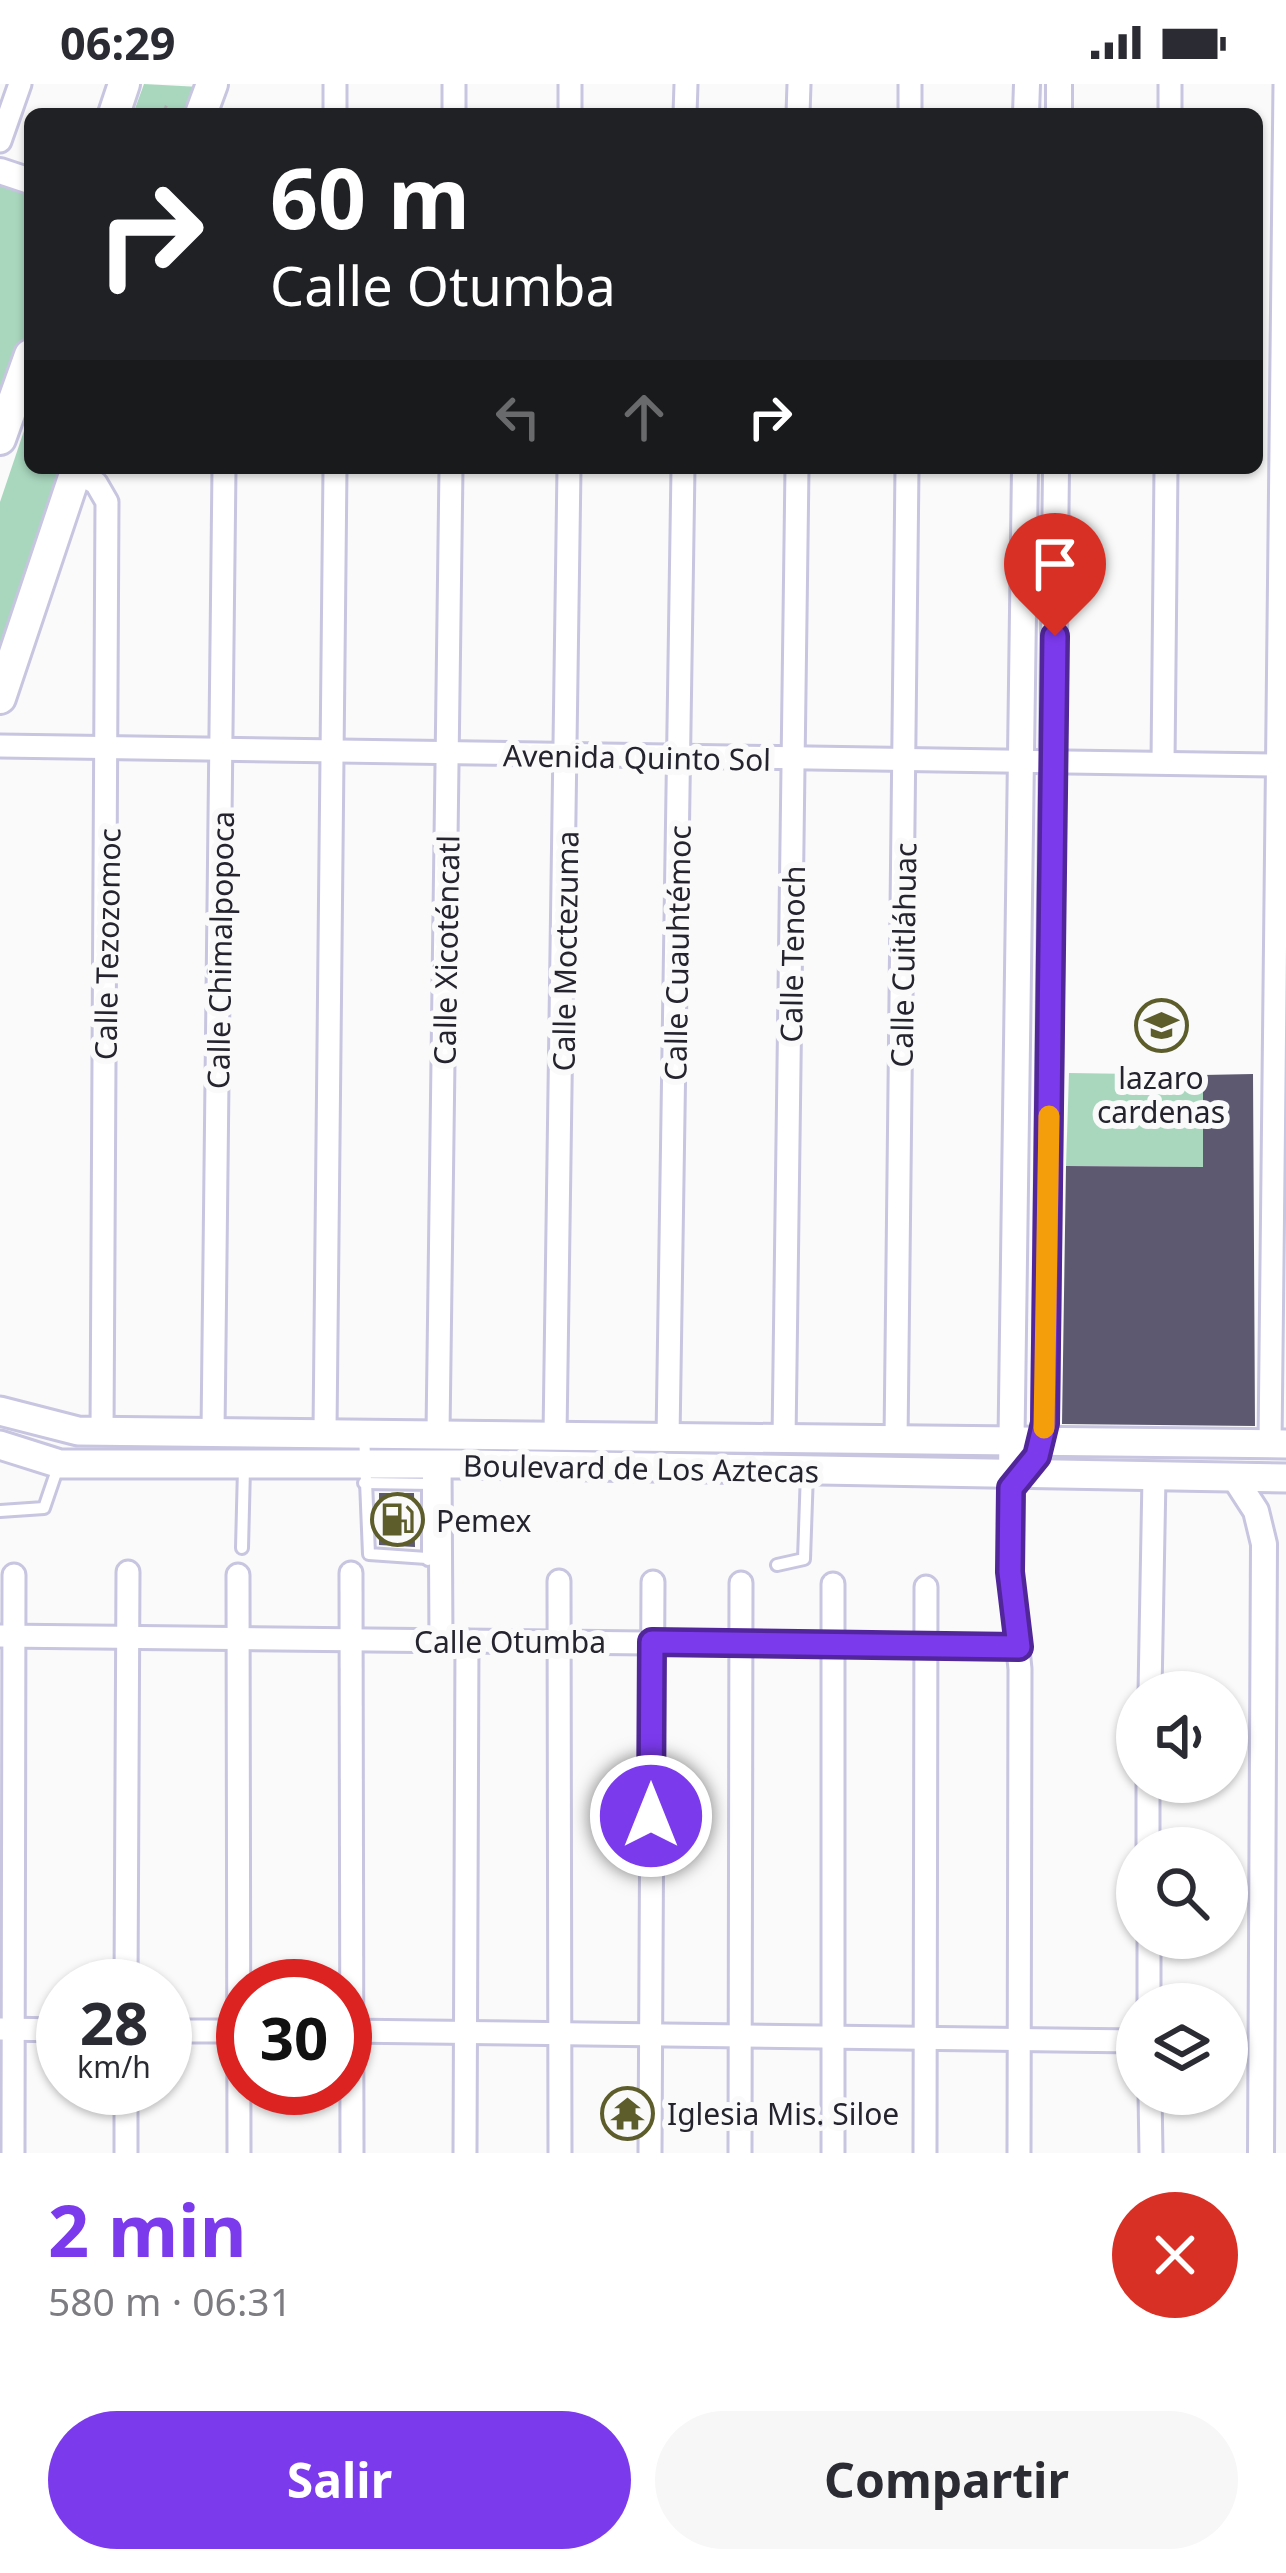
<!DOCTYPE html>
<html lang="es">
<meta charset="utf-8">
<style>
body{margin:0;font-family:"Noto Sans",sans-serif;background:#f7f7f7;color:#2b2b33;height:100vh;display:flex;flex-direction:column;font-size:45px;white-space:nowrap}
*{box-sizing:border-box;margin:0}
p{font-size:39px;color:#7c7c81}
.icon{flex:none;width:66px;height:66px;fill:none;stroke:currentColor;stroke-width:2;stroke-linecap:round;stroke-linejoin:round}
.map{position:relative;height:2069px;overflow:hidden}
.details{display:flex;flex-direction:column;background:#fff;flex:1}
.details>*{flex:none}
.top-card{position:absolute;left:24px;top:24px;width:1239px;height:366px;border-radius:18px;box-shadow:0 3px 9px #0004;background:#202124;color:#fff;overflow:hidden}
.buttons{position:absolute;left:1116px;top:1587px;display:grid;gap:24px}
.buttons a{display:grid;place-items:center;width:132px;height:132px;border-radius:50%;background:#fff;box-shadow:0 3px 9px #0004;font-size:60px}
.speed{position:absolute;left:36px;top:1875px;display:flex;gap:24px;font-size:60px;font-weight:700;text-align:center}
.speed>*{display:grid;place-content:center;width:156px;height:156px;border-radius:50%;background:#fff;box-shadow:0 3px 9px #0004;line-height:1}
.speed small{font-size:30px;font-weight:400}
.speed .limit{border:18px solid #d22;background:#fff;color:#111}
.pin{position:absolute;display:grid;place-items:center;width:102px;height:102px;color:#fff;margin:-123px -51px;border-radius:50% 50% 50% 0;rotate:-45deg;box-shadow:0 0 12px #0007}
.pin .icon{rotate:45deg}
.me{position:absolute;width:132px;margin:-66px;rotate:0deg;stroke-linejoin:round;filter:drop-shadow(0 0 9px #0008)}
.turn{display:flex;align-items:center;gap:42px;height:252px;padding:0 48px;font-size:54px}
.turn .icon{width:156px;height:156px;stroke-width:2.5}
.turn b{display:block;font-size:84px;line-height:102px}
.lanes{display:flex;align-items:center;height:114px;padding:0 48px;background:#0003;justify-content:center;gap:60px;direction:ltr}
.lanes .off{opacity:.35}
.round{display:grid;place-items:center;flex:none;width:126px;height:126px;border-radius:63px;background:#f7f7f7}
.summary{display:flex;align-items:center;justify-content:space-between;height:204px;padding:0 48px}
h1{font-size:72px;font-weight:700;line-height:90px;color:#7c3aed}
.primary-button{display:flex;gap:24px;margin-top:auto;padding:24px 48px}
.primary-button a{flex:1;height:138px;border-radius:72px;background:#7c3aed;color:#fff;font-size:48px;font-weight:700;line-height:138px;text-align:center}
.primary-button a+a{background:#f7f7f7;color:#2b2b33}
.status{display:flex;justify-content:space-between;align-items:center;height:84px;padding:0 60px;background:#fff;direction:ltr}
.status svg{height:33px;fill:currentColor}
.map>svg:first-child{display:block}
.green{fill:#a9d7be}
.building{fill:#5d5971}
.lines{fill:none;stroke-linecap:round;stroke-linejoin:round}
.service-casing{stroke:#c7c5e0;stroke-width:16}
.minor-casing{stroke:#c7c5e0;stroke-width:27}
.tertiary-casing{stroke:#c7c5e0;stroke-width:30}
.secondary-casing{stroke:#c7c5e0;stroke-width:33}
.primary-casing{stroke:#c7c5e0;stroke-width:36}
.path{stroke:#b4b3b7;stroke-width:3;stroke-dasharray:9 6;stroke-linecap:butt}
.service{stroke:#fff;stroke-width:10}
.minor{stroke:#fff;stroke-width:21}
.tertiary{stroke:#fff;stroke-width:24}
.secondary{stroke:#fff;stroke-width:27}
.primary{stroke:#fff;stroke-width:30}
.route-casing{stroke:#51269a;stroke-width:30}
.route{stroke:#7c3aed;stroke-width:21}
.slow{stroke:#f59e0b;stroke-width:21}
.labels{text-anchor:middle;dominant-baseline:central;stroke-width:12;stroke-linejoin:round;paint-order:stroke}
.street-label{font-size:30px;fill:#25232e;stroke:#fafafa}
.poi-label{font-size:30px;fill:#25232e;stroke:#fafafa;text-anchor:start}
</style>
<div class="status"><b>06:29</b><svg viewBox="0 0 49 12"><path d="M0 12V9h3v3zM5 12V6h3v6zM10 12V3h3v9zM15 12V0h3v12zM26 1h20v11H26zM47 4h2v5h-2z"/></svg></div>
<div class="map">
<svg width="1286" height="2069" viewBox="0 0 1286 2069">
<rect width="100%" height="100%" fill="#fafafa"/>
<g class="green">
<path d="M144,0L200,3L191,30H133Z"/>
<path d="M0,85L30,96V262L0,323Z"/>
<path d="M30,329V384H66L0,579V418Z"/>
<path d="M1069,989L1203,991V1083L1066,1082Z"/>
</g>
<g class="building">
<path d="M1253,990L1255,1342L1062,1340L1066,1082L1203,1083V991Z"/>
<path d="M379,1409H414L415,1463L379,1461Z"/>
</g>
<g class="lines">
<defs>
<g id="service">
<path d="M364,1349L369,1470L441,1475"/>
<path d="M428,1383V1476"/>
<path d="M364,1399L433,1400"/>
<path d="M0,1427L44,1424L58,1383"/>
<path d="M242,1464L244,1384"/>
<path d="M777,1481L804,1475L807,1388"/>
</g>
<g id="minor">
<path d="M335,30V0"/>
<path d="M454,30V0"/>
<path d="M570,30V0"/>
<path d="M685,30L686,0"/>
<path d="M798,30L799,0"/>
<path d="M910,30V0"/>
<path d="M1170,30V0"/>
<path d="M0,57L20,0"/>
<path d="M76,388L96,399L107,418L102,1348"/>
<path d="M0,662L1274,681"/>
<path d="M1163,678L1166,384"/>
<path d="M325,1347L335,384"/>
<path d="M213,1348L224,384"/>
<path d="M438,1348L451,384"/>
<path d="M555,1351L569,384"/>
<path d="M668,1354L683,384"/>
<path d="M784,1356L797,384"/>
<path d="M896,1357L907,384"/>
<path d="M1270,1360L1285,0"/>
<path d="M440,1381L441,1557"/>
<path d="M1011,1391L1010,1488L1020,1585L1019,2069"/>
<path d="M351,1489L352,2069"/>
<path d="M238,1491L239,2069"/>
<path d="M559,1497L560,2069"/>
<path d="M0,1552L1019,1563"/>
<path d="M1150,1608L1154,1393"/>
<path d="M1148,1698V1764"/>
<path d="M1149,1854V1920"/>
<path d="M126,1902L128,1488"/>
<path d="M1,1945L63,1946"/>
<path d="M165,1947H243"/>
<path d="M345,1947L1137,1957"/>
<path d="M126,2004V2069"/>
<path d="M1150,2010L1151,2069"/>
<path d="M13,2069L14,1491"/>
<path d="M465,2069L467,1557"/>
<path d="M650,2069L653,1498"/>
<path d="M740,2069L741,1499"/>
<path d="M833,2069V1500"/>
<path d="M925,2069L926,1503"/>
</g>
<g id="tertiary">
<path d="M1026,30L1027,0"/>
<path d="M1059,30V0"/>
<path d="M0,87L30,97"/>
<path d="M1011,1391L1025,384"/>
<path d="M1024,1391L1037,1372L1045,1339L1056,384"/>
<path d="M1234,1393L1256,1427L1264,1460L1261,2069"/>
</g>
<g id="secondary">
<path d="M0,1327L78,1347L1286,1360"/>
<path d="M0,1361L60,1380H472L1286,1394"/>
</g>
<g id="primary">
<path d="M114,30L124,0"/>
<path d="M201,30L212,0"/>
<path d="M0,355L30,271"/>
<path d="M0,614L77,384"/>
</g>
</defs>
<use href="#service" class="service-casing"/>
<use href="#minor" class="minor-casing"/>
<use href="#tertiary" class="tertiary-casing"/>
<use href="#secondary" class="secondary-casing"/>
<use href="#primary" class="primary-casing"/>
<path class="path" d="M163,30L167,20"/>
<use href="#service" class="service"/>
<use href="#minor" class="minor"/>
<use href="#tertiary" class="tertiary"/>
<use href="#secondary" class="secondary"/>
<use href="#primary" class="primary"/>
</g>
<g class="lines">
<defs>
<path id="route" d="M651,1732L652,1558L1019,1563L1010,1488L1011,1404L1037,1372L1045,1339L1055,552"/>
</defs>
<use href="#route" class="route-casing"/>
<use href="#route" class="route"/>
<path class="slow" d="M1044,1344L1049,1032"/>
</g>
<defs>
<symbol id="school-ring" viewBox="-11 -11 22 22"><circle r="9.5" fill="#fafafa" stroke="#5c5d2b" stroke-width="1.5"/><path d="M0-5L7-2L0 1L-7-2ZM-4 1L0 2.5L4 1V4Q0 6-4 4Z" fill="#5c5d2b"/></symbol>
<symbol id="fuel-ring" viewBox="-11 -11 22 22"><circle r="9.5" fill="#fafafa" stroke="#5c5d2b" stroke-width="1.5"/><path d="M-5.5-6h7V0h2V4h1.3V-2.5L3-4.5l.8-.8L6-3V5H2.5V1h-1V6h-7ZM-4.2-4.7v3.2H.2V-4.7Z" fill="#5c5d2b"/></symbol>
<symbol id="temple-ring" viewBox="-11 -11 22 22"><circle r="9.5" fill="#fafafa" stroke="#5c5d2b" stroke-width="1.5"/><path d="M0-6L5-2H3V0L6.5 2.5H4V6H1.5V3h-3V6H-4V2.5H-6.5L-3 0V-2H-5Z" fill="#5c5d2b"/></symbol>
</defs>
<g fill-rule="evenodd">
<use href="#school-ring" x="1132" y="912" width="59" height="59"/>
<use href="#fuel-ring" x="368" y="1406" width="59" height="59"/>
<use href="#temple-ring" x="598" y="2000" width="59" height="59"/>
</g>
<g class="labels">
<g class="street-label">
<text transform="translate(637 673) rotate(1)">Avenida Quinto Sol</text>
<text transform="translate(107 860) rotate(-89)">Calle Tezozomoc</text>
<text transform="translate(220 866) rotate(-89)">Calle Chimalpopoca</text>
<text transform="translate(446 866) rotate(-89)">Calle Xicoténcatl</text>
<text transform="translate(565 867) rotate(-89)">Calle Moctezuma</text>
<text transform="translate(677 869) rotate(-89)">Calle Cuauhtémoc</text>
<text transform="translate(792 870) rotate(-89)">Calle Tenoch</text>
<text transform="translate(903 871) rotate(-89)">Calle Cuitláhuac</text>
<text transform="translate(641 1384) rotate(1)">Boulevard de Los Aztecas</text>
<text x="510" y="1557">Calle Otumba</text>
</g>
<g class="poi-label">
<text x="1161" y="993" text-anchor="middle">lazaro<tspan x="1161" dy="34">cardenas</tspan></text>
<text x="436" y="1436">Pemex</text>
<text x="667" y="2029">Iglesia Mis. Siloe</text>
</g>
</g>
</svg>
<div class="buttons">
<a><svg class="icon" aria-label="sound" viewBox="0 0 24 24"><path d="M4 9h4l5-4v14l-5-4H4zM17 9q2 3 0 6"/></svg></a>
<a><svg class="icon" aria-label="search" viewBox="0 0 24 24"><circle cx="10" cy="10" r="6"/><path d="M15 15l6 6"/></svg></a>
<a><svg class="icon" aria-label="layers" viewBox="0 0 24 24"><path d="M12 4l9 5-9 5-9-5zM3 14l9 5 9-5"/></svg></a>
</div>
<div class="speed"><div>28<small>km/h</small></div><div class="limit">30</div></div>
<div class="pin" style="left:1055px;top:552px;background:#d93025"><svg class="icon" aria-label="arrive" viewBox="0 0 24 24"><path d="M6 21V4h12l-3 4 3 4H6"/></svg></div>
<svg class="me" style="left:651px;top:1732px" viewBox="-20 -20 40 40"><circle r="17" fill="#7c3aed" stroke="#fff" stroke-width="3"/><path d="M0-11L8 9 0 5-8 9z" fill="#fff"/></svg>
<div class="top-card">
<div class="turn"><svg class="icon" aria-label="right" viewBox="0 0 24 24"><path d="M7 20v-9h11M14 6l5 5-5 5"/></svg><div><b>60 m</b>Calle Otumba</div></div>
<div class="lanes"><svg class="icon off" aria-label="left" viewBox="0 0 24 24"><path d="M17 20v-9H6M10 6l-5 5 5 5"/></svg><svg class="icon off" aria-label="ahead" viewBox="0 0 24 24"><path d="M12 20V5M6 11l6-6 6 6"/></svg><svg class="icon" aria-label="right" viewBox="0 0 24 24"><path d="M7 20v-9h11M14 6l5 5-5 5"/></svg></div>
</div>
</div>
<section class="details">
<div class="summary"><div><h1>2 min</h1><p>580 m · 06:31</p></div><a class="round" style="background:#d93025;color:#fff"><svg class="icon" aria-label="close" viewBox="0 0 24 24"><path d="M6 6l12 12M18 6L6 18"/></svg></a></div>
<div class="primary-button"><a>Salir</a><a>Compartir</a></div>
</section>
